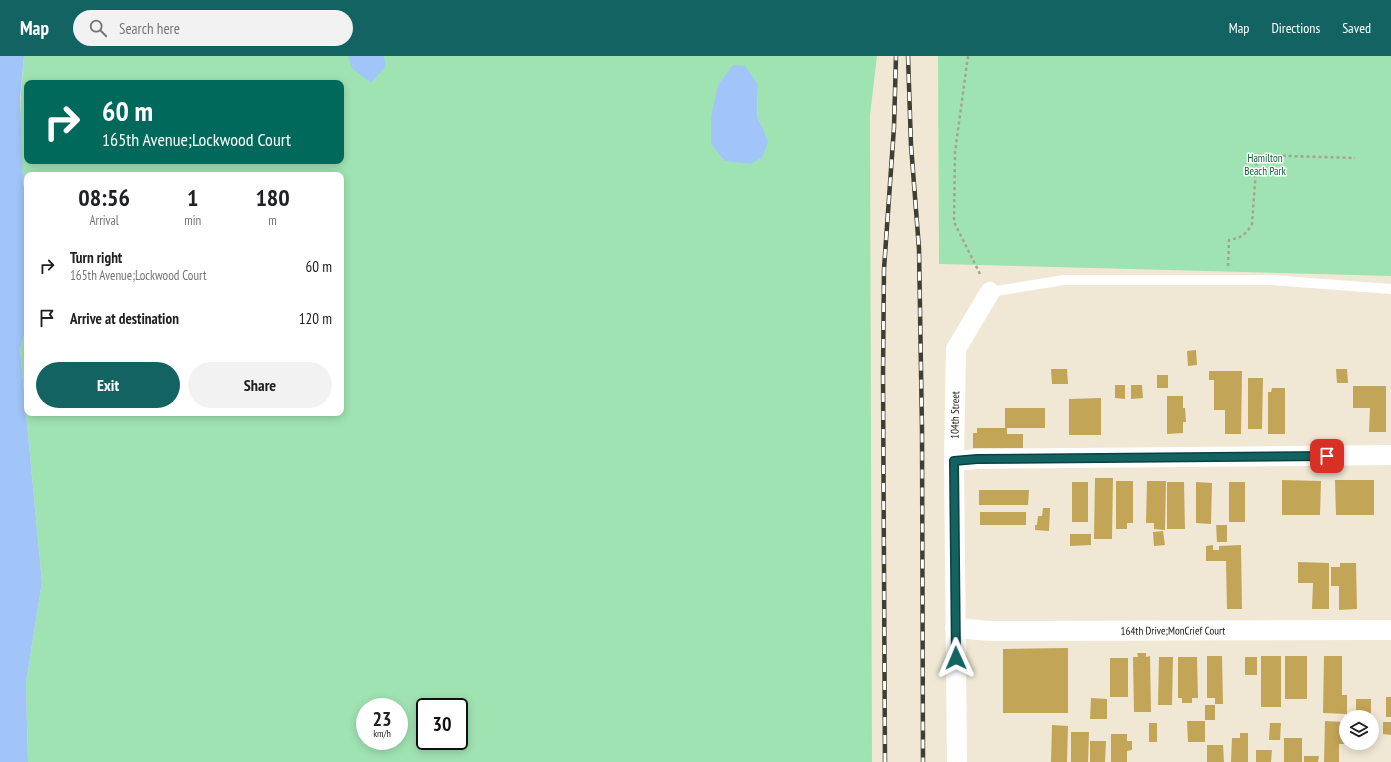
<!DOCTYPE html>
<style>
body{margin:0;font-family:"PT Sans Narrow",sans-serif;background:#f2f2f2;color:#202124;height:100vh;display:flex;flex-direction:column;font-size:15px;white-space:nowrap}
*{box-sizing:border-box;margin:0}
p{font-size:13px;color:#757577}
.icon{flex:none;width:22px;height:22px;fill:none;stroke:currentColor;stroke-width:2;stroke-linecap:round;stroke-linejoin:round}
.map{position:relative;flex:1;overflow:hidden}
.drawer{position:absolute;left:24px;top:116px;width:320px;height:244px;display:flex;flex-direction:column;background:#fff;border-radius:8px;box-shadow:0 2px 10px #0003}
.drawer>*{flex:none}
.top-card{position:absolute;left:24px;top:24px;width:320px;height:84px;border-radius:8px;box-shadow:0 2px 10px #0003;background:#00695c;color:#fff;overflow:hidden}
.buttons{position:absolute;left:1339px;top:654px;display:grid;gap:8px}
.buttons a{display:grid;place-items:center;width:40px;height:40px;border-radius:50%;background:#fff;box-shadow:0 2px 10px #0003;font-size:20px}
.speed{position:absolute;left:356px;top:642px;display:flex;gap:8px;font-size:20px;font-weight:700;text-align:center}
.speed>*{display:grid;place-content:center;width:52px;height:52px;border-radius:50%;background:#fff;box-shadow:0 2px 10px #0003;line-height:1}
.speed small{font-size:10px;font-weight:400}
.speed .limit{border:2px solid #111;border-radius:6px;background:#fff;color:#111}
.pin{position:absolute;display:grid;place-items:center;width:34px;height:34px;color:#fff;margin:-17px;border-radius:8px;box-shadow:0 2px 6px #0006}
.me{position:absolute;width:44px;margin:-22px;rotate:359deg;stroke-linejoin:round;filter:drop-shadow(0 0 3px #0008)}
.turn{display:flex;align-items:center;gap:14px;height:84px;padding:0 12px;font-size:18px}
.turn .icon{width:52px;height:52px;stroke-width:2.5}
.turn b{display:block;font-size:28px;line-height:34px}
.eta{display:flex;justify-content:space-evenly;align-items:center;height:68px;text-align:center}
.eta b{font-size:24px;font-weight:700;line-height:28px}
.cta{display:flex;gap:8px;margin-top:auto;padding:8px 12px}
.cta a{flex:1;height:46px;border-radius:24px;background:#136363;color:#fff;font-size:16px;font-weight:700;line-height:46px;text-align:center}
.cta a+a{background:#f2f2f2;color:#202124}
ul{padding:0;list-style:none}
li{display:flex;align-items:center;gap:12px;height:52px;padding:0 12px}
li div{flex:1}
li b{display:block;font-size:15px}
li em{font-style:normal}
header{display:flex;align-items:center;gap:24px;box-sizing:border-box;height:56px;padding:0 20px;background:#136363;color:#fff}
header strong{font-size:19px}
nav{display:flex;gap:22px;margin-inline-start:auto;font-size:14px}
.search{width:280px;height:36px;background:#f2f2f2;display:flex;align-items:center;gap:10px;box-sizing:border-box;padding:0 14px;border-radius:22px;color:#757577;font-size:15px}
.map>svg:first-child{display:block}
.green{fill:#a0e3b2;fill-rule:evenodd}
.water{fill:#a1c5f8}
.building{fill:#c3a558}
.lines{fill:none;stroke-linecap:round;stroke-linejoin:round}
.path{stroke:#a7a192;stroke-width:2.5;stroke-dasharray:3 3;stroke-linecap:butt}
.lane{stroke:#fff;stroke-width:10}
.street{stroke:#fff;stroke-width:20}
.rail-casing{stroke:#403d33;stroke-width:4.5}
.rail{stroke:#fff;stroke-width:3;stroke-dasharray:9;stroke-linecap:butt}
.route-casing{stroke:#0c4040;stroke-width:10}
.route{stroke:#136363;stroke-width:7}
.labels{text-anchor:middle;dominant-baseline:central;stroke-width:3;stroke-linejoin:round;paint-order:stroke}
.park-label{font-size:11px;fill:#106133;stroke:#fff}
.street-label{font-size:11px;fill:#18160e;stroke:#fff}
</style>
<header>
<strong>Map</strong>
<div class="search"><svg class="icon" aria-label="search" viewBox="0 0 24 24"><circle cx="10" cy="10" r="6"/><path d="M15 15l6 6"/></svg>Search here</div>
<nav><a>Map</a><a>Directions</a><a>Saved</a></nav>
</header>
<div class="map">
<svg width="1391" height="706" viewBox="0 0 1391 706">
<rect width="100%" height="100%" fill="#f0e8d4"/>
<g class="green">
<path d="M24,0H877L870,59L872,706H28L26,627L42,526L20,293L27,270V357H341V119H27V149C18,100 19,49 24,0ZM27,27H341V105H27ZM758,28L757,60L762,70L718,29ZM365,651H399V685H365ZM425,651H459V685H425Z"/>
<path d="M938,0H1391V220L939,208Z"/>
</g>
<g class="water">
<path d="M0,0H24L20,42L23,126L27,149V270L20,293L42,526L26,627L28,706H0Z"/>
<path d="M348,0H384L386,10L371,27L352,12Z"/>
<path d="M733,9L745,10L758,28L757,60L762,70L768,86L762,101L751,108L725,105L711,88V60L718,29Z"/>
</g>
<g class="building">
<path d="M1196,294L1197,309L1188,310L1187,295Z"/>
<path d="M1051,313H1067L1068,328H1052Z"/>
<path d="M1336,313H1347L1348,327H1337Z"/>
<path d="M1209,315H1242L1241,378H1225V354H1214V324H1209Z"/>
<rect x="1157" y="319" width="11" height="13"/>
<path d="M1248,322H1263L1262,373H1248Z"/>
<path d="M1115,329H1125V343L1115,342Z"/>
<path d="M1131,329H1142L1143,342L1131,343Z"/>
<path d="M1353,330H1386V376H1369L1370,352H1353Z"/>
<path d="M1272,332H1285V378H1268V336H1271Z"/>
<path d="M1167,340H1183V352H1185L1186,366H1183V377L1167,378Z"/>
<path d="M1101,342V379H1069V343Z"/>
<rect x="1005" y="352" width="40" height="20"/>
<path d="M977,372H1007V378H1023V392H973V377H977Z"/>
<path d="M1095,422H1113L1112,483H1094Z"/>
<path d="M1282,424L1321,425L1320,459H1282Z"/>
<path d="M1335,424H1374V459H1336Z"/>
<path d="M1116,425H1133V467H1127V473H1116Z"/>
<path d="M1147,425H1166L1165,474L1154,473V467H1146Z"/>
<rect x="1072" y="426" width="16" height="40"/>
<path d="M1167,426H1184L1185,473H1167Z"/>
<path d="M1196,426L1212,427L1211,468L1196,467Z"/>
<rect x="1229" y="426" width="16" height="40"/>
<path d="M979,434H1029L1028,449H979Z"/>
<path d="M1043,452H1050L1049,475L1035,474V469H1037L1038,460H1042Z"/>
<rect x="980" y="456" width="46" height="13"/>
<path d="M1216,469H1227V486H1217Z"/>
<path d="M1163,475L1165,489L1154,490L1153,476Z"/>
<path d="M1070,478H1091V489L1070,490Z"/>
<path d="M1213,489V494H1219V490L1241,489L1242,553H1227L1226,505H1206V490Z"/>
<path d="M1298,506L1329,507V553H1312L1313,527H1298Z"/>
<path d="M1340,507H1356L1357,553L1339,554V530H1331V511H1340Z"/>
<path d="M1068,592V657H1003V593Z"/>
<path d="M1137,597H1146V601L1150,600L1151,656H1134L1133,601H1138Z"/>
<path d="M1207,600H1222L1223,648H1215V642H1207Z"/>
<rect x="1261" y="600" width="20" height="51"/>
<rect x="1285" y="600" width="22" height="43"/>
<path d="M1324,600H1342V639H1347V658L1323,657Z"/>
<path d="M1159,601H1173L1172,649H1158Z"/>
<path d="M1178,601H1197L1198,642H1192V647H1182V642H1178Z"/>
<rect x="1245" y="601" width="12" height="18"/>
<rect x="1110" y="602" width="18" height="39"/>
<rect x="1386" y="641" width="5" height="20"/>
<path d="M1091,642L1107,643V663H1090Z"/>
<rect x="1356" y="643" width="15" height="18"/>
<rect x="1205" y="649" width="10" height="15"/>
<path d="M1187,665H1205V686H1188Z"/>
<path d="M1325,665L1345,666V688H1339V706H1324Z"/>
<path d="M1383,666H1391V679L1383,678Z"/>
<rect x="1149" y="667" width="8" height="19"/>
<path d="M1270,667H1281L1280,684H1269Z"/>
<path d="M1052,669L1068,670L1067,706H1051Z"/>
<path d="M1071,676H1089L1088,706H1071Z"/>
<path d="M1240,677H1248V706H1231L1232,682H1240Z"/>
<path d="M1111,678H1127V685H1132V694L1127,695V706H1111Z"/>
<rect x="1284" y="682" width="18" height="24"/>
<path d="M1090,685H1106L1105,706H1090Z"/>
<path d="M1207,689H1223L1224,706H1207Z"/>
<path d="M1256,694H1272L1271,706H1256Z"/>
<path d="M1304,700H1319L1318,706H1304Z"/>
</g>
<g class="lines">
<g class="path">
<path d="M968,0L955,96L954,166L980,218"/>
<path d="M1228,210L1229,184C1240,182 1246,179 1252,168L1257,99L1355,102"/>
</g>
<path class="lane" d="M990,236L1064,224H1271L1391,233"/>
<g class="street">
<path d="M954,405L977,403L1391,399"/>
<path id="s1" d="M955,572L991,575L1391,574"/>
<path id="s2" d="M957,706L954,405L956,293L990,236"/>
</g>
<defs>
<g id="rail">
<path d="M908,0L911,89L919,193L922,373L923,706"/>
<path d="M885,706L883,318L884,213L894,71L896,0"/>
</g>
</defs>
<use href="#rail" class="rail-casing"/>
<use href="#rail" class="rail"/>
</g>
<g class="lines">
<defs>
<path id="route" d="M956,602L954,405L977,403L1327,400"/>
</defs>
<use href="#route" class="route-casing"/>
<use href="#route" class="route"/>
</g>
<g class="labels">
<g class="park-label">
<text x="1265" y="102">Hamilton<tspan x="1265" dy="13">Beach Park</tspan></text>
</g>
<g class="street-label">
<text stroke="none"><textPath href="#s2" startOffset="347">104th Street</textPath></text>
<text stroke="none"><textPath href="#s1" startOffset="218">164th Drive;MonCrief Court</textPath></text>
</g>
</g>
</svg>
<div class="buttons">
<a><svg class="icon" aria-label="layers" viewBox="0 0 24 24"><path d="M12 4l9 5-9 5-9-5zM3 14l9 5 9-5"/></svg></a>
</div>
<div class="speed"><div>23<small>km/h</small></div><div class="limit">30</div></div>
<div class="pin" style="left:1327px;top:400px;background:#d93025"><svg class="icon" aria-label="arrive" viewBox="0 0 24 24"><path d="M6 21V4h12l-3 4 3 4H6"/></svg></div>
<svg class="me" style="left:956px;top:602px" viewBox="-20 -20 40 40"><path d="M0-17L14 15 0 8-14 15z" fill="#136363" stroke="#fff" stroke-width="4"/></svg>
<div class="top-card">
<div class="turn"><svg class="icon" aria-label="right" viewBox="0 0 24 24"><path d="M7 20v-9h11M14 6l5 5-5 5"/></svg><div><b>60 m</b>165th Avenue;Lockwood Court</div></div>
</div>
<section class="drawer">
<div class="eta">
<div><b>08:56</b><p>Arrival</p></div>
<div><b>1</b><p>min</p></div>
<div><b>180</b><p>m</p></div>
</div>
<ul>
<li><svg class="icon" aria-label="right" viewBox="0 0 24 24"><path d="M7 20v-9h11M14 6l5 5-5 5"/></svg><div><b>Turn right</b><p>165th Avenue;Lockwood Court</p></div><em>60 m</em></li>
<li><svg class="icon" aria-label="arrive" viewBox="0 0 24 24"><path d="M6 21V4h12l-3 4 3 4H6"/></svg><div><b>Arrive at destination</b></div><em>120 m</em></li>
</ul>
<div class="cta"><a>Exit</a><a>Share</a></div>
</section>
</div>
